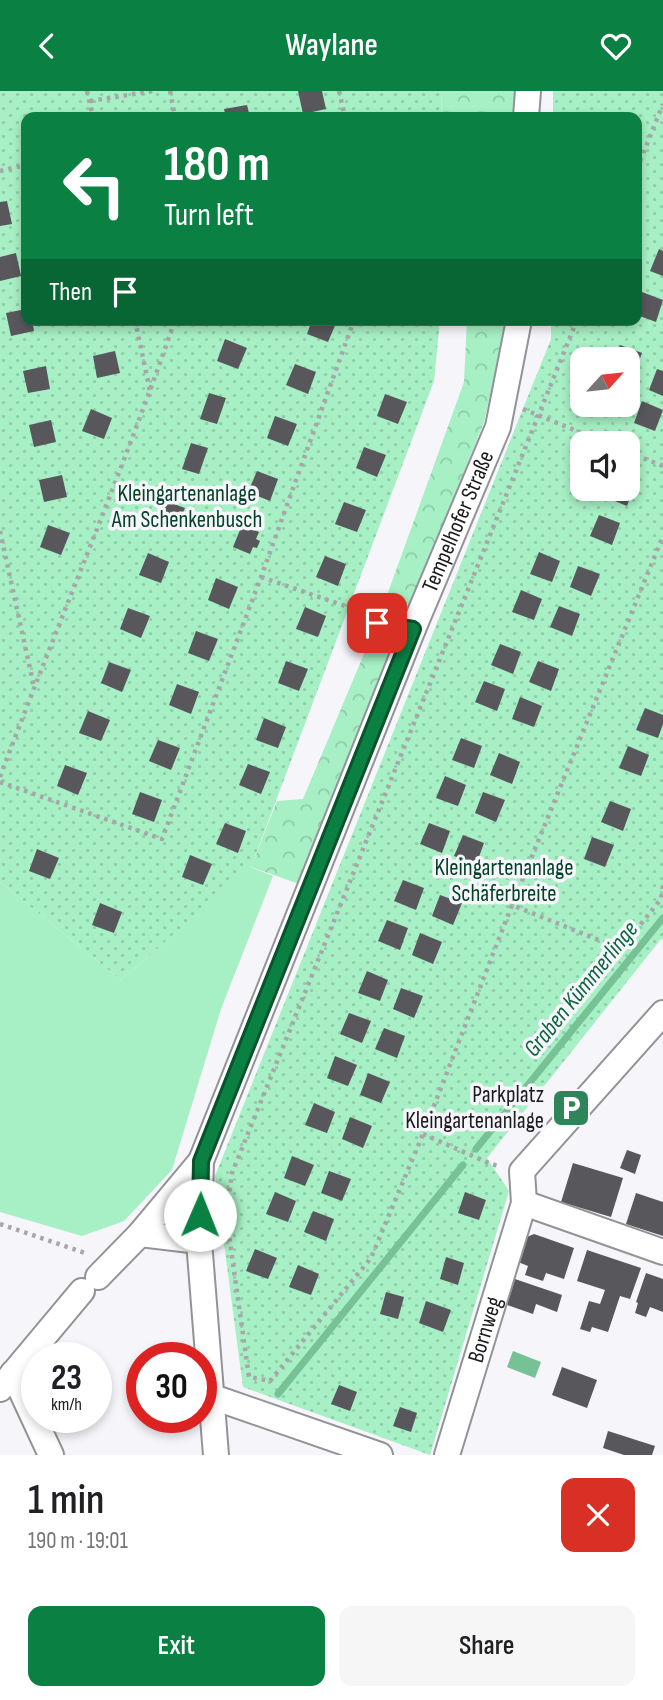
<!DOCTYPE html>
<meta charset="utf-8">
<style>
body{margin:0;font-family:"Sofia Sans Condensed",sans-serif;background:#f6f6f6;color:#202124;height:100vh;display:flex;flex-direction:column;font-size:26px;white-space:nowrap}
*{box-sizing:border-box;margin:0}
p{font-size:23px;color:#757577}
.icon{flex:none;width:38px;height:38px;fill:none;stroke:currentColor;stroke-width:2;stroke-linecap:round;stroke-linejoin:round}
.map{position:relative;height:1364px;overflow:hidden}
.drawer{display:flex;flex-direction:column;background:#fff;flex:1}
.drawer>*{flex:none}
.top-card{position:absolute;left:21px;top:21px;width:621px;height:214px;border-radius:14px;box-shadow:0 4px 10px #0003;background:#0b8043;color:#fff;overflow:hidden}
.needle{width:46px;rotate:63deg}
.buttons{position:absolute;left:570px;top:256px;display:grid;gap:14px}
.buttons a{display:grid;place-items:center;width:70px;height:70px;border-radius:14px;background:#fff;box-shadow:0 4px 10px #0003;font-size:35px}
.speed{position:absolute;left:21px;top:1251px;display:flex;gap:14px;font-size:35px;font-weight:700;text-align:center}
.speed>*{display:grid;place-content:center;width:91px;height:91px;border-radius:50%;background:#fff;box-shadow:0 4px 10px #0003;line-height:1}
.speed small{font-size:18px;font-weight:400}
.speed .limit{border:10px solid #d22;background:#fff;color:#111}
.pin{position:absolute;display:grid;place-items:center;width:60px;height:60px;color:#fff;margin:-30px;border-radius:14px;box-shadow:0 4px 10px #0006}
.me{position:absolute;width:77px;margin:-38px;rotate:1deg;stroke-linejoin:round;filter:drop-shadow(0 0 5px #0008)}
.turn{display:flex;align-items:center;gap:24px;height:147px;padding:0 28px;font-size:32px}
.turn .icon{width:91px;height:91px;stroke-width:2.5}
.turn b{display:block;font-size:49px;line-height:60px}
.then{display:flex;align-items:center;height:66px;padding:0 28px;background:#0003;gap:14px;font-size:26px}
.round{display:grid;place-items:center;flex:none;width:74px;height:74px;border-radius:14px;background:#f6f6f6}
.overview{display:flex;align-items:center;justify-content:space-between;height:119px;padding:0 28px}
h1{font-size:42px;font-weight:600;line-height:52px}
.cta{display:flex;gap:14px;margin-top:auto;padding:14px 28px}
.cta a{flex:1;height:80px;border-radius:14px;background:#0b8043;color:#fff;font-size:28px;font-weight:600;line-height:80px;text-align:center}
.cta a+a{background:#f6f6f6;color:#202124}
header{display:flex;justify-content:space-between;align-items:center;height:91px;padding:0 28px;background:#0b8043;color:#fff;font-size:32px;font-weight:600}
.map>svg:first-child{display:block}
.grass{fill:#a7efc4}
.forest{fill:url(#forest-crowns)}
.garden{fill:url(#garden-dots);fill-rule:evenodd}
.water{fill:#77c196}
.lines{fill:none;stroke-linecap:round;stroke-linejoin:round}
.stream{stroke:#77c196;stroke-width:7}
.building{fill:#58575c}
.minor-casing{stroke:#939297;stroke-width:28}
.path{stroke:#a7a6aa;stroke-width:4.5;stroke-dasharray:3.5 5;stroke-linecap:butt}
.minor{stroke:#fff;stroke-width:24}
.route-casing{stroke:#07532c;stroke-width:18}
.route{stroke:#0b8043;stroke-width:12}
.labels{text-anchor:middle;dominant-baseline:central;stroke-width:7;stroke-linejoin:round;paint-order:stroke}
.park-label{font-size:23px;fill:#044227;stroke:#f6f5fa}
.street-label{font-size:23px;fill:#1a191b;stroke:#f6f5fa}
.poi-label{font-size:23px;fill:#1a191b;stroke:#f6f5fa;text-anchor:end}
.water-label{font-size:24px;font-style:italic;fill:#0d663f;stroke:#f6f5fa}
</style>
<header><svg class="icon" aria-label="back" viewBox="0 0 24 24"><path d="M15 5l-7 7 7 7"/></svg>Waylane<svg class="icon" aria-label="heart" viewBox="0 0 24 24"><path d="M12 20l-8-8c-3-5 5-10 8-4 3-6 11-1 8 4z"/></svg></header>
<div class="map">
<svg width="663" height="1364" viewBox="0 0 663 1364">
<defs>
<pattern id="forest-crowns" width="20" height="18" patternUnits="userSpaceOnUse" patternTransform="scale(1.75)"><rect width="20" height="18" fill="#a7efc4"/><path d="M2 6a3 3 0 1 1 6 0M12 15a3 3 0 1 1 6 0" fill="none" stroke="#8fcca8"/></pattern>
<pattern id="garden-dots" width="8" height="8" patternUnits="userSpaceOnUse" patternTransform="scale(1.75)"><rect width="8" height="8" fill="#a7efc4"/><path d="M2 2h.1M6 6h.1" fill="none" stroke="#8fcca8" stroke-width="1.8" stroke-linecap="round"/></pattern>
</defs>
<rect width="100%" height="100%" fill="#f6f5fa"/>
<path class="grass" d="M250,776L273,785L221,918L172,1079L124,1130L82,1145L0,1121V791L121,889Z"/>
<g class="forest">
<path d="M441,0H515L514,26H442Z"/>
<path d="M467,229H507L484,331L299,793L251,776L277,710L303,708L377,532L464,291Z"/>
</g>
<g class="garden">
<path d="M0,0H441L442,26H26V229H440L434,290L251,776L121,889L0,791Z"/>
<path d="M553,0H663V849L661,848L487,1067L509,1100L430,1364L243,1296L215,1085L551,248V229H637V26H553ZM583,268H628V313H583ZM583,352H628V397H583Z"/>
</g>
<path class="water" d="M513,1260L541,1271L535,1287L507,1276Z"/>
<g class="lines">
<g class="stream">
<path d="M476,1058L663,827"/>
<path d="M278,1303L463,1074"/>
</g>
</g>
<g class="building">
<path d="M298,0H322L326,18L303,23Z"/>
<path d="M247,14L250,26H226L224,18Z"/>
<path d="M7,110L12,133L0,135V111Z"/>
<path d="M659,158L663,160V185L650,180Z"/>
<path d="M16,162L21,185L0,190V166Z"/>
<path d="M642,201L663,209L656,231L637,224V215Z"/>
<path d="M26,218V229H32L34,240L11,245L6,222Z"/>
<path d="M312,229L337,230L328,251L307,243Z"/>
<path d="M225,248L247,257L238,278L217,270Z"/>
<path d="M620,254L642,262L634,284L628,282V268H615Z"/>
<path d="M115,260L120,282L97,287L93,265Z"/>
<path d="M295,273L316,281L308,303L286,294Z"/>
<path d="M46,275L50,298L28,302L23,280Z"/>
<path d="M657,278L663,280V305L649,299Z"/>
<path d="M209,302L226,307L217,333L200,328Z"/>
<path d="M385,303L407,311L398,333L377,325Z"/>
<path d="M642,310L663,319L655,340L634,332Z"/>
<path d="M593,313H618L613,326L592,317Z"/>
<path d="M91,318L112,327L104,348L82,340Z"/>
<path d="M275,325L297,333L288,355L267,347Z"/>
<path d="M51,329L56,351L34,356L29,334Z"/>
<path d="M191,352L208,357L199,383L182,378Z"/>
<path d="M364,356L386,364L377,386L356,377Z"/>
<path d="M257,380L278,388L270,410L248,401Z"/>
<path d="M62,384L67,406L44,411L39,389Z"/>
<path d="M628,390L635,393L627,415L605,406L609,397H628Z"/>
<path d="M163,409L185,417L176,439L155,430Z"/>
<path d="M344,411L366,419L357,441L335,433Z"/>
<path d="M599,424L620,432L612,454L590,445Z"/>
<path d="M48,434L70,442L61,464L40,456Z"/>
<path d="M242,434L259,441L256,448L260,450L257,457L253,456L250,463L233,456Z"/>
<path d="M539,461L560,470L552,491L530,483Z"/>
<path d="M148,462L169,471L161,492L139,484Z"/>
<path d="M325,465L346,473L338,495L316,486Z"/>
<path d="M578,475L600,483L591,505L570,496Z"/>
<path d="M216,487L238,496L229,518L208,509Z"/>
<path d="M521,499L542,508L534,529L512,521Z"/>
<path d="M559,515L580,523L572,545L550,536Z"/>
<path d="M305,516L326,525L318,546L296,538Z"/>
<path d="M128,517L150,525L141,547L120,538Z"/>
<path d="M196,540L218,548L209,570L188,562Z"/>
<path d="M500,553L521,561L513,583L491,574Z"/>
<path d="M286,570L308,578L299,600L278,592Z"/>
<path d="M538,570L559,578L551,600L529,591Z"/>
<path d="M109,571L131,579L122,601L101,592Z"/>
<path d="M484,590L505,598L497,620L475,611Z"/>
<path d="M177,593L199,601L191,623L169,614Z"/>
<path d="M520,606L542,615L534,636L512,628Z"/>
<path d="M645,617L663,624V633L658,647L636,639Z"/>
<path d="M88,620L110,629L101,650L79,642Z"/>
<path d="M264,627L286,636L278,657L256,649Z"/>
<path d="M461,647L482,655L474,677L452,669Z"/>
<path d="M158,649L180,657L171,679L149,670Z"/>
<path d="M628,655L649,664L641,685L619,677Z"/>
<path d="M499,662L520,671L512,693L490,684Z"/>
<path d="M248,673L270,681L261,703L239,694Z"/>
<path d="M65,674L87,682L78,704L57,695Z"/>
<path d="M445,685L466,694L458,715L436,707Z"/>
<path d="M140,701L162,709L154,731L132,723Z"/>
<path d="M483,701L505,709L496,731L475,722Z"/>
<path d="M610,710L631,718L623,740L601,731Z"/>
<path d="M225,732L246,740L238,762L216,753Z"/>
<path d="M429,732L450,740L442,762L420,753Z"/>
<path d="M463,744L484,752L476,774L454,765Z"/>
<path d="M592,746L614,754L605,776L584,768Z"/>
<path d="M37,758L59,767L50,788L29,780Z"/>
<path d="M190,764L212,773L203,794L182,786Z"/>
<path d="M403,789L424,797L416,819L394,810Z"/>
<path d="M440,804L462,812L453,834L432,825Z"/>
<path d="M100,812L122,821L114,842L92,834Z"/>
<path d="M387,829L408,837L400,859L378,850Z"/>
<path d="M420,842L442,851L433,873L412,864Z"/>
<path d="M367,880L388,889L380,910L358,902Z"/>
<path d="M401,897L423,905L414,927L393,918Z"/>
<path d="M349,922L371,930L362,952L340,943Z"/>
<path d="M384,937L405,945L397,967L375,958Z"/>
<path d="M335,965L357,974L348,995L327,987Z"/>
<path d="M368,982L390,991L381,1012L360,1004Z"/>
<path d="M314,1012L335,1021L327,1042L305,1034Z"/>
<path d="M350,1026L372,1035L363,1057L342,1048Z"/>
<path d="M627,1059L641,1064L635,1083L620,1077Z"/>
<path d="M292,1065L314,1074L305,1095L284,1087Z"/>
<path d="M573,1072L623,1087L611,1126L561,1111Z"/>
<path d="M329,1080L351,1088L342,1110L321,1102Z"/>
<path d="M275,1101L296,1110L288,1131L266,1123Z"/>
<path d="M465,1101L486,1109L479,1129L458,1122Z"/>
<path d="M636,1102L663,1111V1145L626,1133Z"/>
<path d="M313,1120L334,1128L326,1150L304,1141Z"/>
<path d="M534,1143L574,1157L564,1188L546,1182L543,1190L525,1184L528,1175L518,1171L527,1146Z"/>
<path d="M255,1158L277,1167L268,1188L246,1180Z"/>
<path d="M587,1159L641,1177L630,1208L620,1205L608,1241L592,1236L590,1241L580,1238L589,1210L600,1213L605,1199L577,1190Z"/>
<path d="M446,1166L464,1172L458,1194L440,1188Z"/>
<path d="M298,1174L319,1183L311,1204L289,1196Z"/>
<path d="M646,1182L663,1188V1221L650,1216L646,1226L635,1222L638,1212L636,1211Z"/>
<path d="M515,1188L562,1204L557,1221L536,1213L533,1223L507,1214Z"/>
<path d="M386,1201L404,1206L398,1228L380,1223Z"/>
<path d="M426,1210L451,1219L443,1241L419,1232Z"/>
<path d="M562,1276L597,1289L587,1317L552,1304Z"/>
<path d="M339,1294L357,1301L350,1320L331,1313Z"/>
<path d="M400,1316L417,1322L411,1341L393,1335Z"/>
<path d="M608,1340L655,1355L652,1364H624L603,1357Z"/>
</g>
<g class="lines">
<defs>
<g id="minor">
<path d="M526,26L528,0"/>
<path d="M377,532L413,538"/>
<path d="M524,1112L663,1161"/>
<path d="M140,1143L199,1150"/>
<path d="M98,1186L140,1143L201,1070"/>
<path d="M13,1282L51,1364"/>
<path d="M0,1298L82,1200"/>
<path d="M210,1305L380,1364"/>
<path id="s1" d="M216,1364L199,1150L201,1070L413,538L498,336L519,229"/>
<path id="s2" d="M447,1364L524,1112L522,1080L663,922"/>
</g>
</defs>
<use href="#minor" class="minor-casing"/>
<g class="path">
<path d="M87,0L93,26"/>
<path d="M170,0L175,26"/>
<path d="M339,0L345,26"/>
<path d="M90,10L153,0"/>
<path d="M637,78L663,13"/>
<path d="M0,80L26,74"/>
<path d="M135,229L150,300"/>
<path d="M577,229L232,1082L226,1123L249,1286L270,1290L371,1167L423,1043L512,814L621,858L661,808L663,794"/>
<path d="M523,318L606,352"/>
<path d="M628,361L663,375"/>
<path d="M0,440L34,596"/>
<path d="M261,486L348,516"/>
<path d="M0,686C57,534 122,383 175,229"/>
<path d="M0,691L162,748L261,486L354,229"/>
<path d="M512,814L663,445"/>
<path d="M423,1043L491,1073L499,1075"/>
<path d="M0,1133L88,1163"/>
</g>
<use href="#minor" class="minor"/>
</g>
<g class="lines">
<defs>
<path id="route" d="M200,1124L201,1070L413,538L377,532"/>
</defs>
<use href="#route" class="route-casing"/>
<use href="#route" class="route"/>
</g>
<defs>
<symbol id="parking-square" viewBox="-11 -11 22 22"><rect x="-9" y="-9" width="18" height="18" rx="4" fill="#2f8559" stroke="#f6f5fa"/><path d="M-3.5-5.5H1a3.5 3.5 0 0 1 0 7H-1V5.5H-3.5ZM-1-3.4V-.6H.8a1.4 1.4 0 0 0 0-2.8Z" fill="#fff"/></symbol>
</defs>
<g fill-rule="evenodd">
<use href="#parking-square" x="549" y="995" width="44" height="44"/>
</g>
<g class="labels">
<g class="park-label">
<text x="187" y="403">Kleingartenanlage<tspan x="187" dy="26">Am Schenkenbusch</tspan></text>
<text x="504" y="777">Kleingartenanlage<tspan x="504" dy="26">Schäferbreite</tspan></text>
</g>
<g class="street-label">
<text stroke="none"><textPath href="#s1" startOffset="984">Tempelhofer Straße</textPath></text>
<text stroke="none"><textPath href="#s2" startOffset="131">Bornweg</textPath></text>
</g>
<g class="poi-label">
<text x="544" y="1004">Parkplatz<tspan x="544" dy="26">Kleingartenanlage</tspan></text>
</g>
<g class="water-label">
<text transform="translate(581 898) rotate(-51)">Graben Kümmerlinge</text>
</g>
</g>
</svg>
<div class="buttons">
<a><svg class="needle" viewBox="-14 -14 28 28"><path d="M0-13l5 13h-10z" fill="#e53935"/><path d="M0 13l5-13h-10z" fill="#757577"/></svg></a>
<a><svg class="icon" aria-label="sound" viewBox="0 0 24 24"><path d="M4 9h4l5-4v14l-5-4H4zM17 9q2 3 0 6"/></svg></a>
</div>
<div class="speed"><div>23<small>km/h</small></div><div class="limit">30</div></div>
<div class="pin" style="left:377px;top:532px;background:#d93025"><svg class="icon" aria-label="arrive" viewBox="0 0 24 24"><path d="M6 21V4h12l-3 4 3 4H6"/></svg></div>
<svg class="me" style="left:200px;top:1124px" viewBox="-20 -20 40 40"><circle r="19" fill="#fff"/><path d="M0-13L10 11 0 6-10 11z" fill="#0b8043"/></svg>
<div class="top-card">
<div class="turn"><svg class="icon" aria-label="left" viewBox="0 0 24 24"><path d="M17 20v-9H6M10 6l-5 5 5 5"/></svg><div><b>180 m</b>Turn left</div></div>
<div class="then">Then<svg class="icon" aria-label="arrive" viewBox="0 0 24 24"><path d="M6 21V4h12l-3 4 3 4H6"/></svg></div>
</div>
</div>
<section class="drawer">
<div class="overview"><div><h1>1 min</h1><p>190 m · 19:01</p></div><a class="round" style="background:#d93025;color:#fff"><svg class="icon" aria-label="close" viewBox="0 0 24 24"><path d="M6 6l12 12M18 6L6 18"/></svg></a></div>
<div class="cta"><a>Exit</a><a>Share</a></div>
</section>
